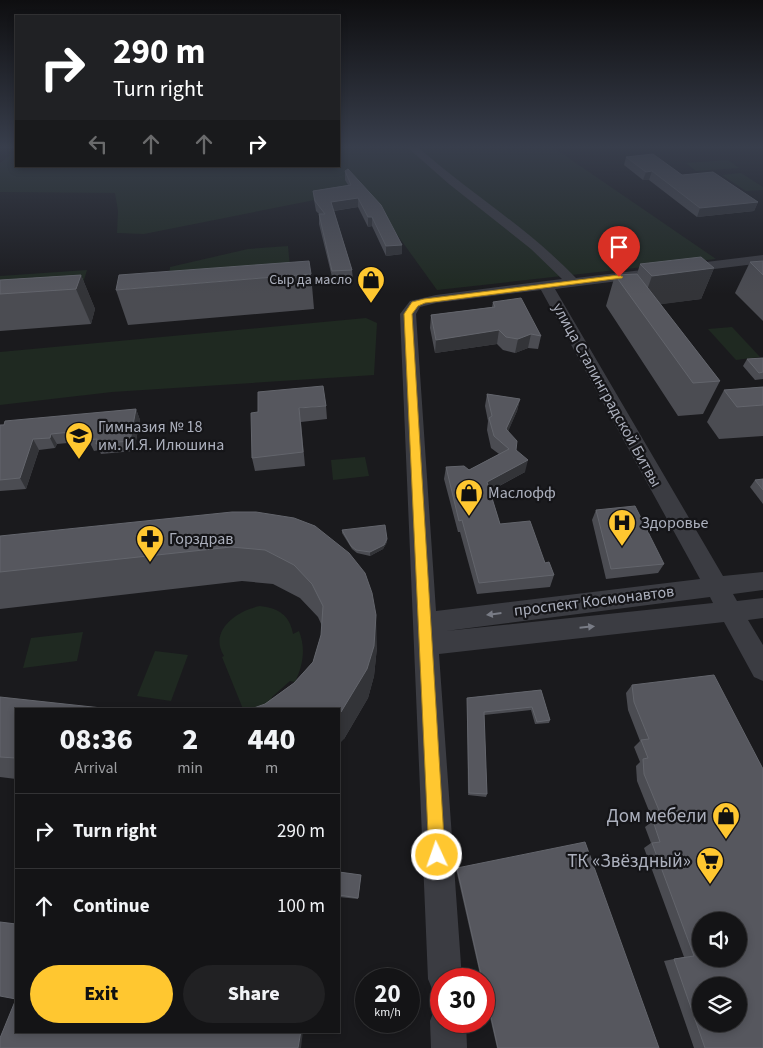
<!DOCTYPE html>
<meta charset="utf-8">
<style>
body{margin:0;font-family:"Source Sans 3",sans-serif;background:#212123;color:#f1f3f6;height:100vh;display:flex;flex-direction:column;font-size:19px;white-space:nowrap}
*{box-sizing:border-box;margin:0}
p{font-size:16px;color:#9d9ea1}
.icon{flex:none;width:28px;height:28px;fill:none;stroke:currentColor;stroke-width:2;stroke-linecap:round;stroke-linejoin:round}
.map{position:relative;flex:1;overflow:hidden}
.drawer{position:absolute;left:15px;top:708px;width:325px;height:325px;display:flex;flex-direction:column;background:#141416;border-radius:0px;box-shadow:0 2px 8px #0003,0 0 0 1px #333335}
.drawer>*{flex:none}
.hud{position:absolute;left:15px;top:15px;width:325px;height:152px;border-radius:0px;box-shadow:0 2px 8px #0003,0 0 0 1px #333335;background:#202124;color:#fff;overflow:hidden}
.controls{position:absolute;left:692px;top:912px;display:grid;gap:10px}
.controls a{display:grid;place-items:center;width:55px;height:55px;border-radius:50%;background:#141416;box-shadow:0 2px 8px #0003,0 0 0 1px #333335;font-size:25px}
.speed{position:absolute;left:355px;top:968px;display:flex;gap:10px;font-size:25px;font-weight:700;text-align:center}
.speed>*{display:grid;place-content:center;width:65px;height:65px;border-radius:50%;background:#141416;box-shadow:0 2px 8px #0003,0 0 0 1px #333335;line-height:1}
.speed small{font-size:12px;font-weight:400}
.speed .limit{border:8px solid #d22;background:#fff;color:#111}
.pin{position:absolute;display:grid;place-items:center;width:42px;height:42px;color:#fff;margin:-51px -21px;border-radius:50% 50% 50% 0;rotate:-45deg;box-shadow:0 0 5px #0007}
.pin .icon{rotate:45deg}
.me{position:absolute;width:55px;margin:-28px;rotate:357deg;stroke-linejoin:round;filter:drop-shadow(0 0 4px #0008)}
.turn{display:flex;align-items:center;gap:18px;height:105px;padding:0 15px;font-size:22px}
.turn .icon{width:65px;height:65px;stroke-width:2.5}
.turn b{display:block;font-size:35px;line-height:42px}
.lanes{display:flex;align-items:center;height:48px;padding:0 15px;background:#0003;justify-content:center;gap:25px;direction:ltr}
.lanes .off{opacity:.35}
.eta{display:flex;justify-content:space-evenly;align-items:center;height:85px;text-align:center}
.eta b{font-size:30px;font-weight:800;line-height:35px}
.cta{display:flex;gap:10px;margin-top:auto;padding:10px 15px}
.cta a{flex:1;height:58px;border-radius:30px;background:#ffc730;color:#111;font-size:20px;font-weight:800;line-height:58px;text-align:center}
.cta a+a{background:#212123;color:#f1f3f6}
ul{padding:0;list-style:none}
li{display:flex;align-items:center;gap:15px;height:75px;padding:0 15px;border-top:1px solid #333335}
li div{flex:1}
li b{display:block;font-size:19px}
li em{font-style:normal}
.map>svg:first-child{display:block}
.green{fill:#1f2921}
.lines{fill:none;stroke-linecap:round;stroke-linejoin:round}
.minor{fill:#3b3c42;fill-rule:evenodd}
.wall{fill:#4b4c52}
.shaded-wall{fill:#333438}
.building{fill:#56575e;stroke:#63656c;fill-rule:evenodd}
.oneway{fill:#797c86}
.route{fill:#ffc730;stroke:#a6811f}
.labels{text-anchor:middle;dominant-baseline:central;stroke-width:4.5;stroke-linejoin:round;paint-order:stroke}
.far-poi-label{font-size:14px;fill:#acb0bd;stroke:#151518;text-anchor:end}
.street-label{font-size:16px;fill:#acb0bd;stroke:#151518}
.poi-label{font-size:16px;fill:#acb0bd;stroke:#151518;text-anchor:start}
.near-poi-label{font-size:19px;fill:#acb0bd;stroke:#151518;text-anchor:end}
</style>
<div class="map">
<svg width="763" height="1048" viewBox="0 0 763 1048">
<rect width="100%" height="100%" fill="#1a1a1d"/>
<g class="green">
<path d="M339,148H554L716,259L437,290L365,190L144,234L117,233L118,211L115,193L0,192V163L16,151V166H339Z"/>
<path d="M728,160L739,168L696,171L686,163Z"/>
<path d="M741,173L763,187V190L746,191L722,175Z"/>
<path d="M288,246L291,277L168,286L170,267L248,249Z"/>
<path d="M87,270L80,293L0,299V276Z"/>
<path d="M366,318L377,323L374,375L112,392L0,405V352Z"/>
<path d="M732,327L760,357L736,360L708,329Z"/>
<path d="M365,457L369,476L333,480L331,460Z"/>
<path d="M260,606C278,608 290,615 293,634L299,631C306,649 303,665 295,682L290,681L272,697L270,709H243L222,657L224,656C208,630 238,610 260,606Z"/>
<path d="M83,632L77,661L23,668L31,638Z"/>
<path d="M155,651L188,655L171,701L137,696Z"/>
</g>
<g class="lines">
<g class="minor">
<path d="M408,148H419C470,193 528,228 576,278L642,270L647,271L649,274L642,278L555,289L723,576L763,572V590L733,594L737,601L763,598V618L748,620L763,645V681L754,677L724,622L439,654L462,979H441V995L433,991L428,979L400,314L410,301L436,295L562,279L531,249L449,184ZM541,290L700,579L436,611L416,314L420,307L436,303ZM710,597L713,603L446,631Z"/>
<path d="M763,255V263L682,273L675,269L682,265Z"/>
<path d="M441,1006V1021H466L467,1048H431L430,1021L435,1008Z"/>
</g>
</g>
<g class="wall">
<path d="M626,157L682,175L758,202L754,211L697,217L649,180H643L624,165Z"/>
<path d="M345,171L402,245V254L386,256L372,226L368,227L358,207L334,211L352,270L353,280L333,281L319,224V214L316,211L314,200L313,191L348,185L345,180Z"/>
<path d="M763,261V321L735,293L750,262Z"/>
<path d="M640,264L714,268L701,299L660,304L720,381L703,414L678,416L606,306L615,275L637,274Z"/>
<path d="M311,274L314,309L128,325L116,290Z"/>
<path d="M81,275L95,309L91,324L0,331V280Z"/>
<path d="M493,302L541,336L538,349L528,348L515,353L503,350L497,344L435,353L430,328L431,315L492,307Z"/>
<path d="M763,358V379L755,380L743,366L747,359Z"/>
<path d="M763,387V436L719,439L707,422L724,390Z"/>
<path d="M487,394L520,399L517,411L508,431L525,472L490,491L500,524L545,563L554,575L550,587L477,594L460,532H458L444,479L446,467L469,470L499,454L491,448L487,430L488,421L485,406Z"/>
<path d="M326,406L327,419L301,422L305,466L255,471L252,458L258,412Z"/>
<path d="M136,409L140,420L134,451L101,454L99,450L94,451L89,441L57,444L55,448L39,450L26,489L0,491V425Z"/>
<path d="M763,479V504L750,487L755,480Z"/>
<path d="M596,510L664,564L658,573L606,579L592,520Z"/>
<path d="M315,526L377,647L374,676L368,698L344,739L265,704L294,683L313,662L321,635L322,626L318,617L300,598L273,584L242,581L0,609V536Z"/>
<path d="M342,530L387,539V542L383,549L370,556L357,553L352,549L342,533Z"/>
<path d="M632,685L763,1048H694L664,961L684,957L644,848L651,843L645,827L653,821L637,781L636,766L640,762L634,747L640,741L628,710L626,693Z"/>
<path d="M541,690L550,720L549,723L535,724L531,710L484,715L487,794L486,797L468,795L467,700V698Z"/>
<path d="M0,697L16,709V779L0,777Z"/>
<path d="M457,868L659,1048H497L484,991V979H481L456,869Z"/>
<path d="M339,872L361,876L358,899L339,897Z"/>
</g>
<g class="shaded-wall">
<path d="M652,171L649,180H643L646,172Z"/>
<path d="M358,198V207L332,211L331,202Z"/>
<path d="M758,202L754,211L697,217L700,208Z"/>
<path d="M368,217H372V226L368,227Z"/>
<path d="M402,245V254L386,256V246Z"/>
<path d="M714,268L701,299L641,307L652,276Z"/>
<path d="M81,275L95,309L91,324L76,289Z"/>
<path d="M499,330L497,344L435,353L436,340Z"/>
<path d="M531,334L528,348L515,353L518,339Z"/>
<path d="M520,399L517,411L504,441L506,429Z"/>
<path d="M136,409L140,420L134,451L130,441Z"/>
<path d="M51,434L57,444L55,448L50,438Z"/>
<path d="M33,439L39,450L26,489L20,478Z"/>
<path d="M528,460L525,472L484,494L487,482Z"/>
<path d="M387,539V542L383,549L370,556V552Z"/>
<path d="M376,615L377,647L374,676L368,698L344,739L339,744V713Z"/>
<path d="M301,1031H303L301,1048H298Z"/>
</g>
<g class="building">
<path d="M653,154L682,175L713,172L758,202L700,208L652,171L646,172L626,157Z"/>
<path d="M348,169L381,205L402,245L386,246L372,217H368L358,198L331,202L352,270L332,271L319,214H325L315,201L313,191L351,185L345,171Z"/>
<path d="M701,257L714,268L652,276L640,264Z"/>
<path d="M309,261L311,274L116,290L119,275Z"/>
<path d="M763,261V275L750,262Z"/>
<path d="M637,274L720,381L693,383L615,275Z"/>
<path d="M81,275L76,289L0,294V280Z"/>
<path d="M521,298L541,336L531,334L518,339L506,337L499,330L436,340L431,315L495,307L493,302Z"/>
<path d="M763,358V372L759,373L747,359Z"/>
<path d="M323,386L326,406L299,408L303,452L252,458L251,413L258,412V392Z"/>
<path d="M763,387V405L737,407L724,390Z"/>
<path d="M487,394L520,399L506,429L517,441L516,450L528,460L487,482L500,524L530,521L545,563L549,562L554,575L479,583L462,520L459,521L446,467L464,466L469,470L509,449L494,436L489,418L492,416Z"/>
<path d="M136,409L130,441L96,444L97,439L88,440L91,430L51,434L50,438L33,439L20,478L0,480V425H4L5,421Z"/>
<path d="M763,479V490L755,480Z"/>
<path d="M635,506L664,564L611,569L596,510Z"/>
<path d="M232,512H256L294,518L315,526L349,553L365,573L372,593L376,615L374,646L367,669L341,712L339,713V709H251L265,704L294,683L313,662L321,635L323,606L312,584L294,565L265,550L231,547L0,572V536Z"/>
<path d="M385,525L387,539L384,545L370,552L356,550L351,546L342,530Z"/>
<path d="M714,675L763,769V1048H705L674,959L694,956L652,843L660,842L653,821L663,820L644,774L643,759L648,758L641,740L649,739L634,702L632,685ZM701,921H739V959H701ZM701,986H739V1024H701Z"/>
<path d="M541,690L550,720L537,722L532,707L484,712L487,794L469,793L467,698Z"/>
<path d="M0,697L111,709H16V758L0,757Z"/>
<path d="M585,842L659,1048H498L484,986V979H482L457,868Z"/>
<path d="M339,872L361,875L358,898L339,895Z"/>
<path d="M0,922L16,924V1031H301L298,1048H0V1038L16,999L0,996Z"/>
</g>
<defs><path id="oneway-solid" d="M-6-.8H1V-3.2L6.5 0L1 3.2V.8H-6Z" transform="scale(1.25)"/></defs>
<g class="oneway">
<use href="#oneway-solid" transform="translate(494 614) rotate(173)"/>
<use href="#oneway-solid" transform="translate(587 627) rotate(-6)"/>
</g>
<linearGradient id="sky" x2="0" y2="1"><stop stop-color="#0e0e10"/><stop offset="0.5" stop-color="#383e4c"/><stop offset="1" stop-color="#383e4c" stop-opacity="0"/></linearGradient>
<rect width="763" height="294" fill="url(#sky)"/>
<path class="route" d="M619,275L623,277L622,278L425,303L418,306L412,314L445,855L443,860L437,863L431,860L429,855L404,314L412,302L424,299Z"/>
<defs>
<symbol id="shop-pin" viewBox="-11 -11 22 30"><path d="M0 17L-7.5 6A9.5 9.5 0 1 1 7.5 6Z" fill="#ffc730" stroke="#151518"/><path d="M-5-2.5h2.3a2.7 3.5 0 0 1 5.4 0H5L5.5 6h-11ZM-1.5-2.5h3a1.5 2.3 0 0 0-3 0Z" fill="#111"/></symbol>
<symbol id="school-pin" viewBox="-11 -11 22 30"><path d="M0 17L-7.5 6A9.5 9.5 0 1 1 7.5 6Z" fill="#ffc730" stroke="#151518"/><path d="M0-5L7-2L0 1L-7-2ZM-4 1L0 2.5L4 1V4Q0 6-4 4Z" fill="#111"/></symbol>
<symbol id="hospital-pin" viewBox="-11 -11 22 30"><path d="M0 17L-7.5 6A9.5 9.5 0 1 1 7.5 6Z" fill="#ffc730" stroke="#151518"/><path d="M-5-5h3v3.5h4V-5h3V5h-3V1.5h-4V5h-3Z" fill="#111"/></symbol>
<symbol id="pharmacy-pin" viewBox="-11 -11 22 30"><path d="M0 17L-7.5 6A9.5 9.5 0 1 1 7.5 6Z" fill="#ffc730" stroke="#151518"/><path d="M-2-6h4v4h4v4h-4v4h-4v-4h-4v-4h4Z" fill="#111"/></symbol>
<symbol id="supermarket-pin" viewBox="-11 -11 22 30"><path d="M0 17L-7.5 6A9.5 9.5 0 1 1 7.5 6Z" fill="#ffc730" stroke="#151518"/><path d="M-6-5.5h2.5l.6 2H6L4.5 2H-2.5L-4.4-4H-6ZM-1.5 3.2a1.3 1.3 0 1 0 .1 0ZM3 3.2a1.3 1.3 0 1 0 .1 0Z" fill="#111"/></symbol>
</defs>
<g fill-rule="evenodd">
<use href="#shop-pin" x="355" y="264" width="32" height="43"/>
<use href="#school-pin" x="63" y="420" width="32" height="43"/>
<use href="#shop-pin" x="453" y="477" width="32" height="43"/>
<use href="#hospital-pin" x="606" y="507" width="32" height="43"/>
<use href="#pharmacy-pin" x="134" y="523" width="32" height="43"/>
<use href="#shop-pin" x="710" y="800" width="32" height="43"/>
<use href="#supermarket-pin" x="694" y="845" width="32" height="43"/>
</g>
<g class="labels">
<g class="far-poi-label">
<text x="352" y="280">Сыр да масло</text>
</g>
<g class="street-label">
<text transform="translate(607 395) rotate(61)">улица Сталинградской Битвы</text>
<text transform="translate(594 601) rotate(-7)">проспект Космонавтов</text>
</g>
<g class="poi-label">
<text x="98" y="427">Гимназия № 18<tspan x="98" dy="18">им. И.Я. Илюшина</tspan></text>
<text x="488" y="493">Маслофф</text>
<text x="641" y="523">Здоровье</text>
<text x="169" y="539">Горздрав</text>
</g>
<g class="near-poi-label">
<text x="707" y="816">Дом мебели</text>
<text x="691" y="861">ТК «Звёздный»</text>
</g>
</g>
</svg>
<div class="controls">
<a><svg class="icon" aria-label="sound" viewBox="0 0 24 24"><path d="M4 9h4l5-4v14l-5-4H4zM17 9q2 3 0 6"/></svg></a>
<a><svg class="icon" aria-label="layers" viewBox="0 0 24 24"><path d="M12 4l9 5-9 5-9-5zM3 14l9 5 9-5"/></svg></a>
</div>
<div class="speed"><div>20<small>km/h</small></div><div class="limit">30</div></div>
<div class="pin" style="left:619px;top:277px;background:#d93025"><svg class="icon" aria-label="arrive" viewBox="0 0 24 24"><path d="M6 21V4h12l-3 4 3 4H6"/></svg></div>
<svg class="me" style="left:437px;top:855px" viewBox="-20 -20 40 40"><circle r="17" fill="#ffc730" stroke="#fff" stroke-width="3"/><path d="M0-11L8 9 0 5-8 9z" fill="#fff"/></svg>
<div class="hud">
<div class="turn"><svg class="icon" aria-label="right" viewBox="0 0 24 24"><path d="M7 20v-9h11M14 6l5 5-5 5"/></svg><div><b>290 m</b>Turn right</div></div>
<div class="lanes"><svg class="icon off" aria-label="left" viewBox="0 0 24 24"><path d="M17 20v-9H6M10 6l-5 5 5 5"/></svg><svg class="icon off" aria-label="ahead" viewBox="0 0 24 24"><path d="M12 20V5M6 11l6-6 6 6"/></svg><svg class="icon off" aria-label="ahead" viewBox="0 0 24 24"><path d="M12 20V5M6 11l6-6 6 6"/></svg><svg class="icon" aria-label="right" viewBox="0 0 24 24"><path d="M7 20v-9h11M14 6l5 5-5 5"/></svg></div>
</div>
<section class="drawer">
<div class="eta">
<div><b>08:36</b><p>Arrival</p></div>
<div><b>2</b><p>min</p></div>
<div><b>440</b><p>m</p></div>
</div>
<ul>
<li><svg class="icon" aria-label="right" viewBox="0 0 24 24"><path d="M7 20v-9h11M14 6l5 5-5 5"/></svg><div><b>Turn right</b></div><em>290 m</em></li>
<li><svg class="icon" aria-label="ahead" viewBox="0 0 24 24"><path d="M12 20V5M6 11l6-6 6 6"/></svg><div><b>Continue</b></div><em>100 m</em></li>
</ul>
<div class="cta"><a>Exit</a><a>Share</a></div>
</section>
</div>
